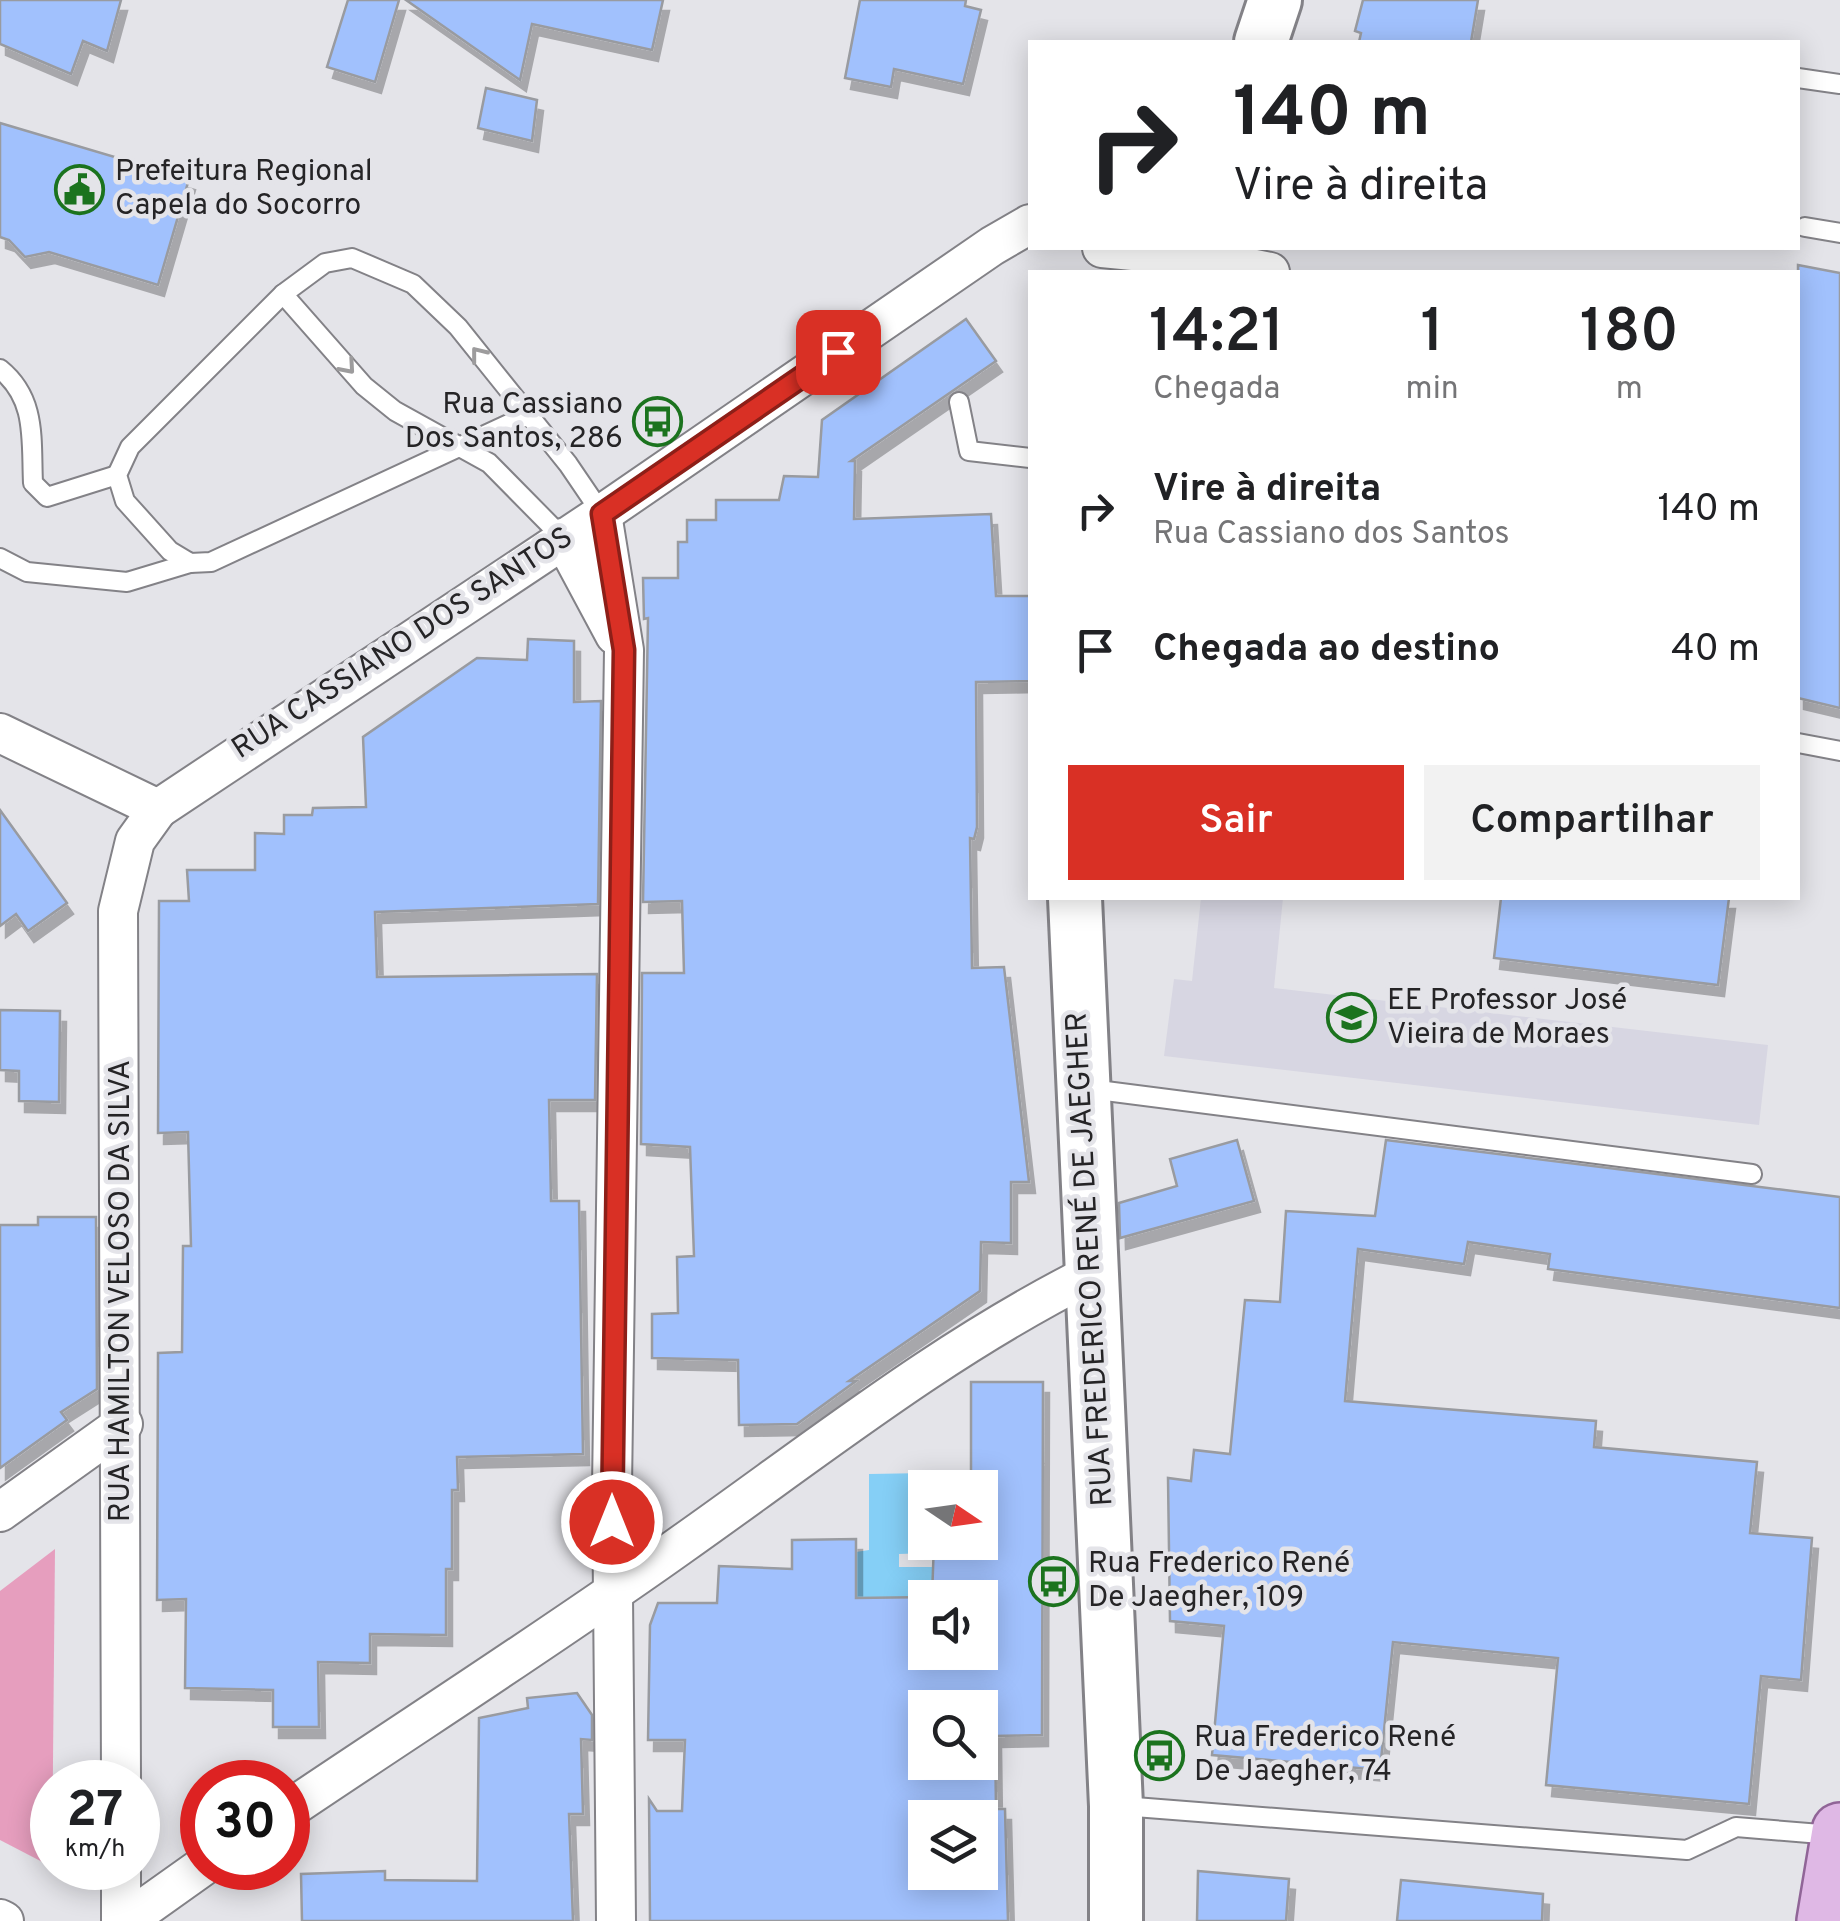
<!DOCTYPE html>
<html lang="pt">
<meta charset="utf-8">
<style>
body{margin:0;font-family:Overpass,sans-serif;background:#f2f2f2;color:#202124;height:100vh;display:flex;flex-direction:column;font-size:38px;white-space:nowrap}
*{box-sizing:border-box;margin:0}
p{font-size:32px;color:#757577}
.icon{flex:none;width:55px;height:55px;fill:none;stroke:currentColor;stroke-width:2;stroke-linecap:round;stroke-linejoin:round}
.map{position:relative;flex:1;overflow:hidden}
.details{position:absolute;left:1028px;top:270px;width:772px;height:630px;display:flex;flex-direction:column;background:#fff;border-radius:0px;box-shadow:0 5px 25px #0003}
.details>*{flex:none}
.top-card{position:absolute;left:1028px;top:40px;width:772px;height:210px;border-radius:0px;box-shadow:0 5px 25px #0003;background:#fff;color:#202124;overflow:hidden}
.needle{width:65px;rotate:103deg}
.buttons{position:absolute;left:908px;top:1470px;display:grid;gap:20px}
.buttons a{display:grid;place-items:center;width:90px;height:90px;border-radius:0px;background:#fff;box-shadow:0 5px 25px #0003;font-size:50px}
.speed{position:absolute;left:30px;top:1760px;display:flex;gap:20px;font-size:50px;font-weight:700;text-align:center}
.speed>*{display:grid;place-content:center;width:130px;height:130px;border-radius:50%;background:#fff;box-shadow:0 5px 25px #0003;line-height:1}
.speed small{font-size:25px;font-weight:400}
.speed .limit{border:15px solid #d22;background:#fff;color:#111}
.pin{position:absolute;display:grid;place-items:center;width:85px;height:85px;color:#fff;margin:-42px;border-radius:20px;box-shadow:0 5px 15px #0006}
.me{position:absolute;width:110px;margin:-55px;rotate:0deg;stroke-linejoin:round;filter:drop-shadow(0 0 8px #0008)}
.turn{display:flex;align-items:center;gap:35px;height:210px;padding:0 40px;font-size:45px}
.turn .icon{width:130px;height:130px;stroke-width:2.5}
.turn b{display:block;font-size:70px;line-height:85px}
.eta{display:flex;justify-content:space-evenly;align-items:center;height:170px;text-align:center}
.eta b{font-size:60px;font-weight:600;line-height:70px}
.cta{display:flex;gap:20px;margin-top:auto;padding:20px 40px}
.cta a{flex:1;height:115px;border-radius:0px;background:#d93025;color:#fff;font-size:40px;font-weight:600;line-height:115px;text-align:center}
.cta a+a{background:#f2f2f2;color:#202124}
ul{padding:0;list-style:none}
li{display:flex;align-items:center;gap:30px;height:140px;padding:0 40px}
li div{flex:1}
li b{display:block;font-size:38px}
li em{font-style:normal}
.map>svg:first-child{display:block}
.built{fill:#d7d6e2}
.green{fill:#e69ebe}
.water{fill:#85cff6}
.building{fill:#a1c1fd;stroke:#999ba0;stroke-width:2.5;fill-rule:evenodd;filter:url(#shadow)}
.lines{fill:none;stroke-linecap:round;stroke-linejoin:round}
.service-casing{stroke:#838287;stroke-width:22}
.minor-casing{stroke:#838287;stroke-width:42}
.secondary-casing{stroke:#838287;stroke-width:58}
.primary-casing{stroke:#906597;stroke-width:60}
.service{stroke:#fff;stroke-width:18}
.minor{stroke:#fff;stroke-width:38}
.secondary{stroke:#fff;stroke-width:52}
.primary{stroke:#dfb8e5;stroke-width:55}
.oneway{stroke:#9d9c9d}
.route-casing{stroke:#8d1f18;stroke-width:25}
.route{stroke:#d93025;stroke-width:18}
.labels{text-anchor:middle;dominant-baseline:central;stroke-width:9;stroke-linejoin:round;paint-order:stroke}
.poi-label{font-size:30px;fill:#252426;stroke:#e4e4e9;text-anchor:start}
.street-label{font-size:30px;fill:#252426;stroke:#e4e4e9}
</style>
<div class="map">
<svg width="1840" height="1921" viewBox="0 0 1840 1921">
<defs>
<filter id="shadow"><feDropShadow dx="6" dy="11" stdDeviation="0" flood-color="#0004"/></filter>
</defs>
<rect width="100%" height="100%" fill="#e4e4e9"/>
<path class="built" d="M1201,898H1283L1274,988L1768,1045L1759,1125L1164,1056L1174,979L1192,981Z"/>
<path class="green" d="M55,1549L52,1867L0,1840V1591Z"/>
<path class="water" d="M928,1473V1553L899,1554V1567H932V1597L856,1598V1552L869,1550V1474Z"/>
<g class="building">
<path d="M0,0H121L107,51L83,41L71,74L0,44Z"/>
<path d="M348,0H399L375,82L327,67Z"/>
<path d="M406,0H663L652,50L532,24L520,80Z"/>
<path d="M860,0H966L965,6L981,10L963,84L894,69L891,87L845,78Z"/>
<path d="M1363,0H1478L1471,42H1359L1361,33L1355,31Z"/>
<path d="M486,88L537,100L532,141L478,128Z"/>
<path d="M0,123L189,179L158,285L49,252L25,257L9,240L0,237Z"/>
<path d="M1798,265L1840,273V708L1798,698Z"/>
<path d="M966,319L996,361L851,461H855L854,519L991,514L996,596H1030V681L976,682L977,827L974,839L970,838L972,968L1004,967L1029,1182H1011V1243L981,1242L980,1291L849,1381H856L797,1424L739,1425L738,1360L652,1358V1314L678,1313L677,1257L694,1256L690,1147L641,1144L642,973H684L682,901L643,902L648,618L644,619L643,578H678V542H687V520H716V500H779L784,476L818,477L822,420Z"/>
<path d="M528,639L574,641V702L601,701L598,904L375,912L377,977L597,974L595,1100H549L551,1201H579L583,1454L457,1457L458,1490H452V1569H446V1635L370,1634V1663L318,1662L319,1727H273V1690L185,1688L186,1599L157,1600L158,1353L182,1352L183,1246H191L188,1132L158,1133L159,901H189L187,870H255V833L284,834V815H312L313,808L366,807L363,737L477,658L527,660Z"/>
<path d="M0,810L67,903L28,931L16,914L0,926Z"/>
<path d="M1501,898H1729L1718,985L1494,958Z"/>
<path d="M0,1010L60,1011L59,1102L19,1101V1071L0,1070Z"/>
<path d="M1237,1140L1254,1201L1120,1238L1119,1203L1177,1186L1170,1159Z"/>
<path d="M1386,1140L1840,1197V1308L1548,1269L1550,1254L1468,1242L1464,1264L1358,1249L1345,1401L1596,1421L1594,1447L1757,1462L1750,1533L1812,1538L1801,1680L1761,1676L1749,1804L1546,1785L1558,1658L1393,1642L1380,1770L1212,1755L1224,1626L1170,1621L1168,1478L1191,1481L1194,1450L1230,1454L1245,1300L1280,1302L1286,1211L1375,1216Z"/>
<path d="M38,1217H96L97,1389L61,1412L67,1420L0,1468V1225H38Z"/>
<path d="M971,1382H1043L1042,1735L995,1736L996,1809H1005L1008,1921H650L649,1799L657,1811H682L685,1740H648L650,1625L658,1603H717L719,1566L792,1569V1540L856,1539V1598L932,1597L934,1542H980V1488H971ZM925,1598H980V1652H925ZM925,1708H980V1762H925ZM925,1818H980V1872H925Z"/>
<path d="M577,1693L592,1715V1740L581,1739L583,1814H569L573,1921H302L301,1874L385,1871V1880L477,1881L479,1718L528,1708L527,1698Z"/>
<path d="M1198,1871L1289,1879L1286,1921H1197Z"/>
<path d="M1401,1880L1543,1894L1542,1921H1397Z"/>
</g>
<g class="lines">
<defs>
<g id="service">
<path d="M1798,78L1840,84"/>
<path d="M1805,227L1840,233"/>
<path d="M283,294L364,386L395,411L489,463L563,538"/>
<path d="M0,369C37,399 31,439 33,483L47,497L117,475"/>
<path d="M959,402L969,451L1030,458"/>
<path d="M526,416L211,562L190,563L170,551L125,501L117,475L130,447L283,294L325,263L352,258L413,284L458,327L568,464L602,514"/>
<path d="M0,558L27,572L127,582L190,563"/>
<path d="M1798,743L1840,751"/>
<path d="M1090,1089L1752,1174"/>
<path d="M1122,1806L1687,1850L1736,1827L1833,1835"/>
</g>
<g id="minor">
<path d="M1102,248L1195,257L1270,272"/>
<path d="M602,514L624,650L612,1487L616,1921"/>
<path d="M563,538L615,635"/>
<path d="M0,733L158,809L602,514L992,246L1030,224"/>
<path d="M0,1512L123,1424"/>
<path d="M121,1782L118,911L135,841L158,809"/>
<path d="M288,1810C420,1721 555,1635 685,1542C818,1448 945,1347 1091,1274"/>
<path d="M0,1919L4,1921"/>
<path d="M121,1921V1868"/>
<path d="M126,1921L202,1867"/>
</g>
<g id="secondary">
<path d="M1261,42L1275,0"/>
<path d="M1191,272L1198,248"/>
<path d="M1075,898L1116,1806V1921"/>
</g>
<path id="primary" d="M1825,1921L1840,1831"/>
</defs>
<use href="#service" class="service-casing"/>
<use href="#minor" class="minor-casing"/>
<use href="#secondary" class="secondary-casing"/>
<use href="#primary" class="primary-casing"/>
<use href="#service" class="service"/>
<use href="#minor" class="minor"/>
<use href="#secondary" class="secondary"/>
<use href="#primary" class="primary"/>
</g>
<defs><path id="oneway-chevron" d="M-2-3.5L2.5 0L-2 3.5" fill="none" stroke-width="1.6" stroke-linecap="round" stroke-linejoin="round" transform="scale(2.5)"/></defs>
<g class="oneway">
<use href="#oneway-chevron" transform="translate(478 354) rotate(-128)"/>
<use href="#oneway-chevron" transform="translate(348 367) rotate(49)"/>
</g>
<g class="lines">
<defs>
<path id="route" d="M612,1522L624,650L602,514L838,352"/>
</defs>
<use href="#route" class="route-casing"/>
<use href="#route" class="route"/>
</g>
<defs>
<symbol id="civic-ring" viewBox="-11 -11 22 22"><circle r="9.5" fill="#e4e4e9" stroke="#1b731e" stroke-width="1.5"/><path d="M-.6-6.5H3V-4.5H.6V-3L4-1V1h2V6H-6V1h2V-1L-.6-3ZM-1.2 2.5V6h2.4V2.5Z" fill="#1b731e"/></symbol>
<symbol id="bus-ring" viewBox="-11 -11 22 22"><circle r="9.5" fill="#e4e4e9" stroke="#1b731e" stroke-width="1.5"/><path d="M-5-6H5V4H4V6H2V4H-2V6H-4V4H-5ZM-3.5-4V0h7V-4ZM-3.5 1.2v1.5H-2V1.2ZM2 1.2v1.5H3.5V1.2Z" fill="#1b731e"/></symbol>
<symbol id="school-ring" viewBox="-11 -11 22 22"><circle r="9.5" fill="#e4e4e9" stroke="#1b731e" stroke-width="1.5"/><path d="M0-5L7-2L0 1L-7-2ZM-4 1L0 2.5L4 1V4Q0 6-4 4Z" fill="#1b731e"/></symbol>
</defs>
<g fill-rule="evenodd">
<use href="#civic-ring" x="52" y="162" width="55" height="55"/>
<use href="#bus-ring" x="630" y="394" width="55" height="55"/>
<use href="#school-ring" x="1324" y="990" width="55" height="55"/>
<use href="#bus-ring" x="1026" y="1554" width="55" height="55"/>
<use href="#bus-ring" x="1132" y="1728" width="55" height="55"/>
</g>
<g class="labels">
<g class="poi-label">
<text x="115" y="172">Prefeitura Regional<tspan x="115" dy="34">Capela do Socorro</tspan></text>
<text x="623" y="405" text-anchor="end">Rua Cassiano<tspan x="623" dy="34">Dos Santos, 286</tspan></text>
<text x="1387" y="1001">EE Professor José<tspan x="1387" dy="34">Vieira de Moraes</tspan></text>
<text x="1088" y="1564">Rua Frederico René<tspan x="1088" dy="34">De Jaegher, 109</tspan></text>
<text x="1194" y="1738">Rua Frederico René<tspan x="1194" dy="34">De Jaegher, 74</tspan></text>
</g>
<g class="street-label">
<text transform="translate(403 644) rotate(-33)">RUA CASSIANO DOS SANTOS</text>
<text transform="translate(1091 1259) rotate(-93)">RUA FREDERICO RENÉ DE JAEGHER</text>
<text transform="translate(121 1291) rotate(-90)">RUA HAMILTON VELOSO DA SILVA</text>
</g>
</g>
</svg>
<div class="buttons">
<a><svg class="needle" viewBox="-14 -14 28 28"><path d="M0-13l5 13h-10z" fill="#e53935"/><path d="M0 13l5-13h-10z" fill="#757577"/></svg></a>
<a><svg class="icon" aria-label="sound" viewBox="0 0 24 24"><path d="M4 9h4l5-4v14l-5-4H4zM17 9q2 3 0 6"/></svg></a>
<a><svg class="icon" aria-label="search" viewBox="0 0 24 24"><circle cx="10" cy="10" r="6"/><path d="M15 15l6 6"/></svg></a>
<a><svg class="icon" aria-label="layers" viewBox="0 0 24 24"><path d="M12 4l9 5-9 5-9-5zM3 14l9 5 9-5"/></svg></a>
</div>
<div class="speed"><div>27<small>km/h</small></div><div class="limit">30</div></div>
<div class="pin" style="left:838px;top:352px;background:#d93025"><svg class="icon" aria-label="arrive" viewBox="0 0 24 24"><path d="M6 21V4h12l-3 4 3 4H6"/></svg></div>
<svg class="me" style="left:612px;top:1522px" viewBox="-20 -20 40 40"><circle r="17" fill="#d93025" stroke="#fff" stroke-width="3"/><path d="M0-11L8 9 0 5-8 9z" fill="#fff"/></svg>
<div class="top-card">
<div class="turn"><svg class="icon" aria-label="right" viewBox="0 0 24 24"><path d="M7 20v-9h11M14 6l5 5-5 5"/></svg><div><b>140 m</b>Vire à direita</div></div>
</div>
<section class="details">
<div class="eta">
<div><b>14:21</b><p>Chegada</p></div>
<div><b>1</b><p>min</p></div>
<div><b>180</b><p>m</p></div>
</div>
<ul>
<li><svg class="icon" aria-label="right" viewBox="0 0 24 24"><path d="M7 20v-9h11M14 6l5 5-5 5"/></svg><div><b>Vire à direita</b><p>Rua Cassiano dos Santos</p></div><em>140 m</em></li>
<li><svg class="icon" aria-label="arrive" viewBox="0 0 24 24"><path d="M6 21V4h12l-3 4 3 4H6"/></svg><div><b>Chegada ao destino</b></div><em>40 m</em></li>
</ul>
<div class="cta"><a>Sair</a><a>Compartilhar</a></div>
</section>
</div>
